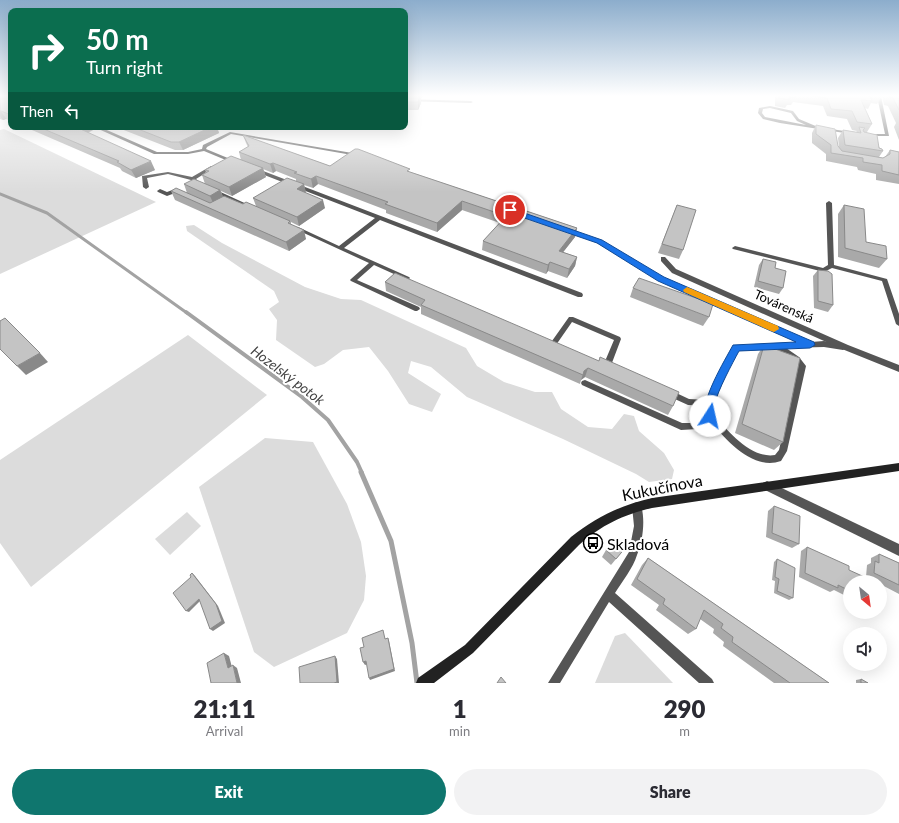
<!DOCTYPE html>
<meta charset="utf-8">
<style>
body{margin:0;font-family:Lato,sans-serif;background:#f2f2f3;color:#2b2b33;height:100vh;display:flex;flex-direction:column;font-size:15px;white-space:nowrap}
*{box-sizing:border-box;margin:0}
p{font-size:13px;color:#7c7c81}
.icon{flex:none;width:22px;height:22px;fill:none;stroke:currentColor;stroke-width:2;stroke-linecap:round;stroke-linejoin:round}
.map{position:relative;height:683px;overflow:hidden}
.drawer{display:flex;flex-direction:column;background:#fff;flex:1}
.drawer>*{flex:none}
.banner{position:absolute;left:8px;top:8px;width:400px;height:122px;border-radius:8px;box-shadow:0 4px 16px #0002;background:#0b6e4f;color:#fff;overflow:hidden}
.needle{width:26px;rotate:151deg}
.buttons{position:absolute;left:843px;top:575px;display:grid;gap:8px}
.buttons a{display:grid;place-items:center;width:44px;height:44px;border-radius:50%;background:#fff;box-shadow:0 4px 16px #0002;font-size:20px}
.pin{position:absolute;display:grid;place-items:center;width:34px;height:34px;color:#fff;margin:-17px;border:2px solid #fff;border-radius:50%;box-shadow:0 1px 4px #0007}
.me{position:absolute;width:44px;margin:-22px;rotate:10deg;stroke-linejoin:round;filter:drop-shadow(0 0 3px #0008)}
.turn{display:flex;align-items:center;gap:14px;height:84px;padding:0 12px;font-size:18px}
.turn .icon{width:52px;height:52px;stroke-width:2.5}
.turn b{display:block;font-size:28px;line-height:34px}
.then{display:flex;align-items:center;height:38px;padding:0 12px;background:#0003;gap:8px;font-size:15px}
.eta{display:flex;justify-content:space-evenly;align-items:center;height:68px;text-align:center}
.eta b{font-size:24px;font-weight:800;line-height:28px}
.primary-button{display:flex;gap:8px;margin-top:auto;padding:8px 12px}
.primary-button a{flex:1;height:46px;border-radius:24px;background:#0f766e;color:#fff;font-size:16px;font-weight:800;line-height:46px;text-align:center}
.primary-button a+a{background:#f2f2f3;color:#2b2b33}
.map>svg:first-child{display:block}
.green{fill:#dcdcdc}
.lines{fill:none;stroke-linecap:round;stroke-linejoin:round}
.stream-far2{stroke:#a3a3a3;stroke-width:3}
.stream-far1{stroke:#a3a3a3;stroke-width:4}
.stream{stroke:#a3a3a3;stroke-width:5}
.lane{fill:#555;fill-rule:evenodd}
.street{fill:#555;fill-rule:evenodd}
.secondary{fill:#222;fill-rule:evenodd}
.wall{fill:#a9a9a9;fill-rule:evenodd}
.shaded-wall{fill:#898989}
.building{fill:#c4c4c4;stroke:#898989}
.route{fill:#1a73e8;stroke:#114b97}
.slow{fill:#f59e0b}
.labels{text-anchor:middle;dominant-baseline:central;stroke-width:4;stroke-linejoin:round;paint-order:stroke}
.street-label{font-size:13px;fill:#000;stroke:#fff}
.water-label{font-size:14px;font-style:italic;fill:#444;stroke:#fff}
.near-street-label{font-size:16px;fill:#000;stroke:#fff}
.near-poi-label{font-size:16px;fill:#000;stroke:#fff;text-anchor:start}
</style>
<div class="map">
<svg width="899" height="683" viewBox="0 0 899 683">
<rect width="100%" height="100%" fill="#fff"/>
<g class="green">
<path d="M4,129L156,202L0,274V130Z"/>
<path d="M194,225L222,243L305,287L341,299L361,300L466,348L477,366L504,382L535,392H552L561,409L588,427L612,429L624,414L634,416L639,431L664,453L674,470L672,479L649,482L636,474L563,439L467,397L431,367L411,361L408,373L441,394L432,412L409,404L388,371L369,347L343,350L324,364L315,367L276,340L277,320L269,309L279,302L274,291L187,231L186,226Z"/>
<path d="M188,335L267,395L31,587L0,543V460Z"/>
<path d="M265,438L313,442L347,504L361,542L366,576L364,600L347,633L274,667L254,652L199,487Z"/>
<path d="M187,512L201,526L170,555L155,539Z"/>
<path d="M625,633L673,683H595L615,636Z"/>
</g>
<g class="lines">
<path class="stream-far2" d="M0,194L47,213L187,313"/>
<path class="stream-far1" d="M186,312L302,397L328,420L357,462L362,473"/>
<path class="stream" d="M361,472L391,541L412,643L417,683"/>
<g class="lane">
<path d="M877,96H881L889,136H869L867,135L869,134H885Z"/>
<path d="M405,99L471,101L473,102L471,103L405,101Z"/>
<path d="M770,106L793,111L799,119L818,127L851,132L853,133L851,134L780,123L763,119L758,113L759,108ZM770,108L791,113L797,121L806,125L765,117L762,113L763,109Z"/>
<path d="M94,127H100L157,152H188L202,149L203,145L230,132L358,154L360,155L358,156L231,134L207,147L206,149L235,161V162L233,163L204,151L188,154H154Z"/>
<path d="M211,166L215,167L196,179L201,184V186H197L191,180L168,174L147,178L149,187L146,189L143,187L142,176L168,172L192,177Z"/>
<path d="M254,169H258L582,293L583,295L582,297H578L380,220L344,248L409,277L410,278L409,279H405L374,265L357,280L419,307L420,309L417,311H415L351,281L350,280L351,279L369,263L293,228L294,227H298L339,246L375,218L254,171Z"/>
<path d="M160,189L167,192L175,189L182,193L179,195L175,193L167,196L158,192L157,191Z"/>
<path d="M214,189L251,206L252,207L251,208H247L212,192L211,191Z"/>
<path d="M829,201L832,203L834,265L887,279L899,314V326L896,324L882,281L832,268L824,272L733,249L732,248L735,246L823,268L828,265L826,203Z"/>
<path d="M567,228L601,241L663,278L811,342L824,341L845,345L847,347L845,349L843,350L824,347L786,348L799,357L806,366L787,451L781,461C753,471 726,440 710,421L698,429L681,430L582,385L581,383L582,381L585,380L682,423H696L706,415V406L688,405L666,395L665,393L666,391L669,390L672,391L689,399L708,400L723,364L733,346L799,343L659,280L597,243L565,231L564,230ZM777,349L793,361L798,367L779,450L775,455C751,459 728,431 714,415V403L731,364L738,351Z"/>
<path d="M569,317H573L620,337L621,339L610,368H604L603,366L614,340L572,322L556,345H552L550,343L552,341Z"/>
<path d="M637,502L640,503C646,517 643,541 637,555C633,568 622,582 615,593L712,679L714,683H699L609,602L560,683H548L629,552L634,526L632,506L634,503Z"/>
</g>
<g class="street">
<path d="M661,257H665L676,269L848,345L899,365V372L842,349L672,273L661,261Z"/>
<path d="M767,481L899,544V556L763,489L762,486L763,483Z"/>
</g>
<path class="secondary" d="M899,463V471L652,508C622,515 602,525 579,545L473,653L434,683H416L418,678L465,645L571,537C596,517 621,505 652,498Z"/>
</g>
<g class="wall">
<path d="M0,96H11V121L6,119L3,120L0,119Z"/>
<path d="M405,96H423L422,98H421V103L418,110H405Z"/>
<path d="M775,96H882L877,104L871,103L868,109L865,108L872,124L867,132H864L883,151L879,157L883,158L885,157L890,150L899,152V184L876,180V174L858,170L857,167L826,161V154L812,143V133L816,125L839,147L838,138L843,130L856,132L857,131L852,130L847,119L827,116L823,106L793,102L791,105H787L785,108L775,106Z"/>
<path d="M882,96H899V140L894,127L896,123L888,106L884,105Z"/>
<path d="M25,127H94L95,129L88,133L155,170L136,178L122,171L120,168Z"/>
<path d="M116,127H217L219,133L183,150H175Z"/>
<path d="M243,135L330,166L410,172L577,228L575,237L563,252L577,257L575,266L567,278L548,271L546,274L482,250L483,241L500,223L462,210L437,232L386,213V210L318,184L313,188L304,185L306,193L325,208L299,226L291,222V224L306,239L289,251L175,200L171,191L187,193L184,184H205L202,175L206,172L205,170L241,160L239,152L248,147L246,143ZM263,169L273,173L276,171L296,179V181L253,198L256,206L243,204L223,197L221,191L232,196L266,177Z"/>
<path d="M677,205L683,250L679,259L658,253Z"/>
<path d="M844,205L866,242L887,259L879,268L838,257V214Z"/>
<path d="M763,259L775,268L783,288L779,294L754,287L759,265Z"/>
<path d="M818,270L833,305L828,312L814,308L813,276Z"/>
<path d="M395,273L673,406L668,415L585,377L581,380L580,384L421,314V307L386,291L385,282Z"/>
<path d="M633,288L709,317L703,326L630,297Z"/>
<path d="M764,345L783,442L774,450L735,433L758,354Z"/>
<path d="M774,506L799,544L792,548L766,537L768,511Z"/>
<path d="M626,547L611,565L602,557L606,550Z"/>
<path d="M807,547L849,570L850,582V598L834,590L830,592L799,577L801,551Z"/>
<path d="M879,554L899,563V594L880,584V582H876L866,577L867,565L871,563V558Z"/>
<path d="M648,558L829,683H774L723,646L724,642L713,633L714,629L700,619L696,629L688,634L656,610L659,605L631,585L642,565Z"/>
<path d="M777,559L793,598L789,600L774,593L775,581L772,580L774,562Z"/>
<path d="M861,679L868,683H856V680Z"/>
</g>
<g class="shaded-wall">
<path d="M420,96L421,103L418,110V102Z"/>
<path d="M0,111H1L6,119L3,120L0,116Z"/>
<path d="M76,127H94L95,129L81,135Z"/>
<path d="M211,127H217L219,133L183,150L179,142Z"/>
<path d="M151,161L155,170L136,178L131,170Z"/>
<path d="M273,163L276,171L273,173L270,164Z"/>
<path d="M263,168L266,177L232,196L229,187Z"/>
<path d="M316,176L318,184L313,188L311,179Z"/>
<path d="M304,184L306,193L297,189Z"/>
<path d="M220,190L224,199L214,205L210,196Z"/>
<path d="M323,200L325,208L299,226L297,217Z"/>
<path d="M462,201V210L437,232V223Z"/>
<path d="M577,228L575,237L557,260L559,251Z"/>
<path d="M304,230L306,239L289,251L286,242Z"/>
<path d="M577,257L575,266L567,278L569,269Z"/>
<path d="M550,262L548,271L546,274L548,265Z"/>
<path d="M40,353L48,362L26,375L17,366Z"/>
<path d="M588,368L585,377L581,380L584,371Z"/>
<path d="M192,573L195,576L218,606L225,623L213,631L210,629Z"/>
<path d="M199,599L201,600L189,612L186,611Z"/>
<path d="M388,638L389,641L395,671L370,680L369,678Z"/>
<path d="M224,653L229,656L233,671L228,668Z"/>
<path d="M335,656L337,659L339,683H334Z"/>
<path d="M366,661L368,664L365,665L363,662Z"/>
<path d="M233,665L237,668L241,683H237Z"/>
</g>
<g class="building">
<path d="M0,96H11V115L1,111H0Z"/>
<path d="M405,96H420L418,102H405Z"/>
<path d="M779,96H795V98L789,97V100L779,98Z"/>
<path d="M812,96H870L872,101L861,100L872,124L857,122L852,111L831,109L827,98Z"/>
<path d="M889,96H899V110L893,98L889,97Z"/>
<path d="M816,125L835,129L838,146L842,151L883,158L890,154V150L899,152V175L882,171V165L863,162V158L831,153V145L816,134Z"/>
<path d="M39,127H76L151,161L131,170L117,162L119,161Z"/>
<path d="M133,127H211L179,142H171Z"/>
<path d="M859,127L865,128L863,130L864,132L877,135L879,148L882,149L883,151L845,145L843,130L861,133Z"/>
<path d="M243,135L330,166L355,149H358L410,169L407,171L577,228L559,251L577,257L569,269L550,262L548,265L483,241L506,216L462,201L437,223L385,204L388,202L316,176L311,179L294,173L297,172L273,163L270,164L239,152L249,146Z"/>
<path d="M231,156L263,168L229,187L202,175L209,171L205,170Z"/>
<path d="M287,178L304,184L297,189L323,200L297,217L253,198Z"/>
<path d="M194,179L220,190L210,196L184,184Z"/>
<path d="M176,188L210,203L224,196L243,204L246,202L290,221L288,223L304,230L286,242L171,191Z"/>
<path d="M677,205L696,210L683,250L662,244Z"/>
<path d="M844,205L864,209L866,242L886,246L887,259L845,248Z"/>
<path d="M763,259L776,262L775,268L786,271L783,288L758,281Z"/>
<path d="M818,270L828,271L832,274L833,305L818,301Z"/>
<path d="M395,273L553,341L599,361L600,357L679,392L673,406L588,368L584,371L583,375L421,305L425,300L385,282Z"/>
<path d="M639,278L713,304L709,317L633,288Z"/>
<path d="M5,318L40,353L17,366L0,349V321Z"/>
<path d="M764,345L800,358L783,442L742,424Z"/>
<path d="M774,506L800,516L799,544L772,533Z"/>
<path d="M615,538L626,547L616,559L606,550Z"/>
<path d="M807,547L849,566V570L871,580V582H850V591L838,585V588L805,573Z"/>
<path d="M879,554L899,563V585L874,573L875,561L879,563Z"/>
<path d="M648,558L829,683H790L732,642L733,637L721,628L723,624L704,610L696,629L663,604L665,599L637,579Z"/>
<path d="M777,559L795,568L793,598L777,591L779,579L775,577Z"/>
<path d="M192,573L216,604L222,621L210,629L199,599L186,611L173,593L191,577L190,575Z"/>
<path d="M383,630L385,639L388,638L394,669L369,678L366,661L363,662L360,648L364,647L362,638Z"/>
<path d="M224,653L228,668L233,665L237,683H211L207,663Z"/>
<path d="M335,656L337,682L334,683H300L299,667Z"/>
<path d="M501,677L506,683H497Z"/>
<path d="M861,679L868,683H861Z"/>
</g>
<linearGradient id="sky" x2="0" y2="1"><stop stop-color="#8cadcc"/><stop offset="0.5" stop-color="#fff"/><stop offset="1" stop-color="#fff" stop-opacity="0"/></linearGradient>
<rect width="899" height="192" fill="url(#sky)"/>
<path class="route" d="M510,208L602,240L664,277L814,342L815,345L810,348L739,351C732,364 718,390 715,403C714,409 716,414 713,419L710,420L706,419C698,404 725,360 733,345L796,342L658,281L597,243L507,212L506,210Z"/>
<path class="slow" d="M687,287L778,326L779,329L774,332L771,331L684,292L683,290Z"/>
<defs>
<symbol id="bus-ring" viewBox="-11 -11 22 22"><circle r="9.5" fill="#fff" stroke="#000" stroke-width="1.5"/><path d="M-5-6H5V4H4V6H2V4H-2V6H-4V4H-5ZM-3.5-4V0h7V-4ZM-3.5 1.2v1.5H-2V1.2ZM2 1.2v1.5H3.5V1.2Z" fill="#000"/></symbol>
</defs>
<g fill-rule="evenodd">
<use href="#bus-ring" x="582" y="532" width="22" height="22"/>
</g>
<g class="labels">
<g class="street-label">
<text transform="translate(784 306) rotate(24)">Továrenská</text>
</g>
<g class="water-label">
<text transform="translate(288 375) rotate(37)">Hozelský potok</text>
</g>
<g class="near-street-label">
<text transform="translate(662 487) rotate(-11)">Kukučínova</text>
</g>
<g class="near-poi-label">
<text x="607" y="543">Skladová</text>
</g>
</g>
</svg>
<div class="buttons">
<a><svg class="needle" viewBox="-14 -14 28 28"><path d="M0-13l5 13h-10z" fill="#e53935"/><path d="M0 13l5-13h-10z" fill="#7c7c81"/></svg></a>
<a><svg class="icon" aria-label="sound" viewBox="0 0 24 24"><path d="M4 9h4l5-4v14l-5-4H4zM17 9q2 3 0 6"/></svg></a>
</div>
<div class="pin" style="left:510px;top:210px;background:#d93025"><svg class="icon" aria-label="arrive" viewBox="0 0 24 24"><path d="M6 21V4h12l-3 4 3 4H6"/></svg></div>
<svg class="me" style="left:710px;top:416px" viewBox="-20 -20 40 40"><circle r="19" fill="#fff"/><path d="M0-13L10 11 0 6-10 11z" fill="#1a73e8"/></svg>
<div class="banner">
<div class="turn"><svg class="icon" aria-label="right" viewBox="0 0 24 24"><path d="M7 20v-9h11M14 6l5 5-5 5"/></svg><div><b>50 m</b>Turn right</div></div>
<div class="then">Then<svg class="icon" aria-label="left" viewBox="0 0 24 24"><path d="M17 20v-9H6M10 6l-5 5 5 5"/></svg></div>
</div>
</div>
<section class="drawer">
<div class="eta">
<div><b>21:11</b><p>Arrival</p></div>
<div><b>1</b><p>min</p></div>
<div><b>290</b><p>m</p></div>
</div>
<div class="primary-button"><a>Exit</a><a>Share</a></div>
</section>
